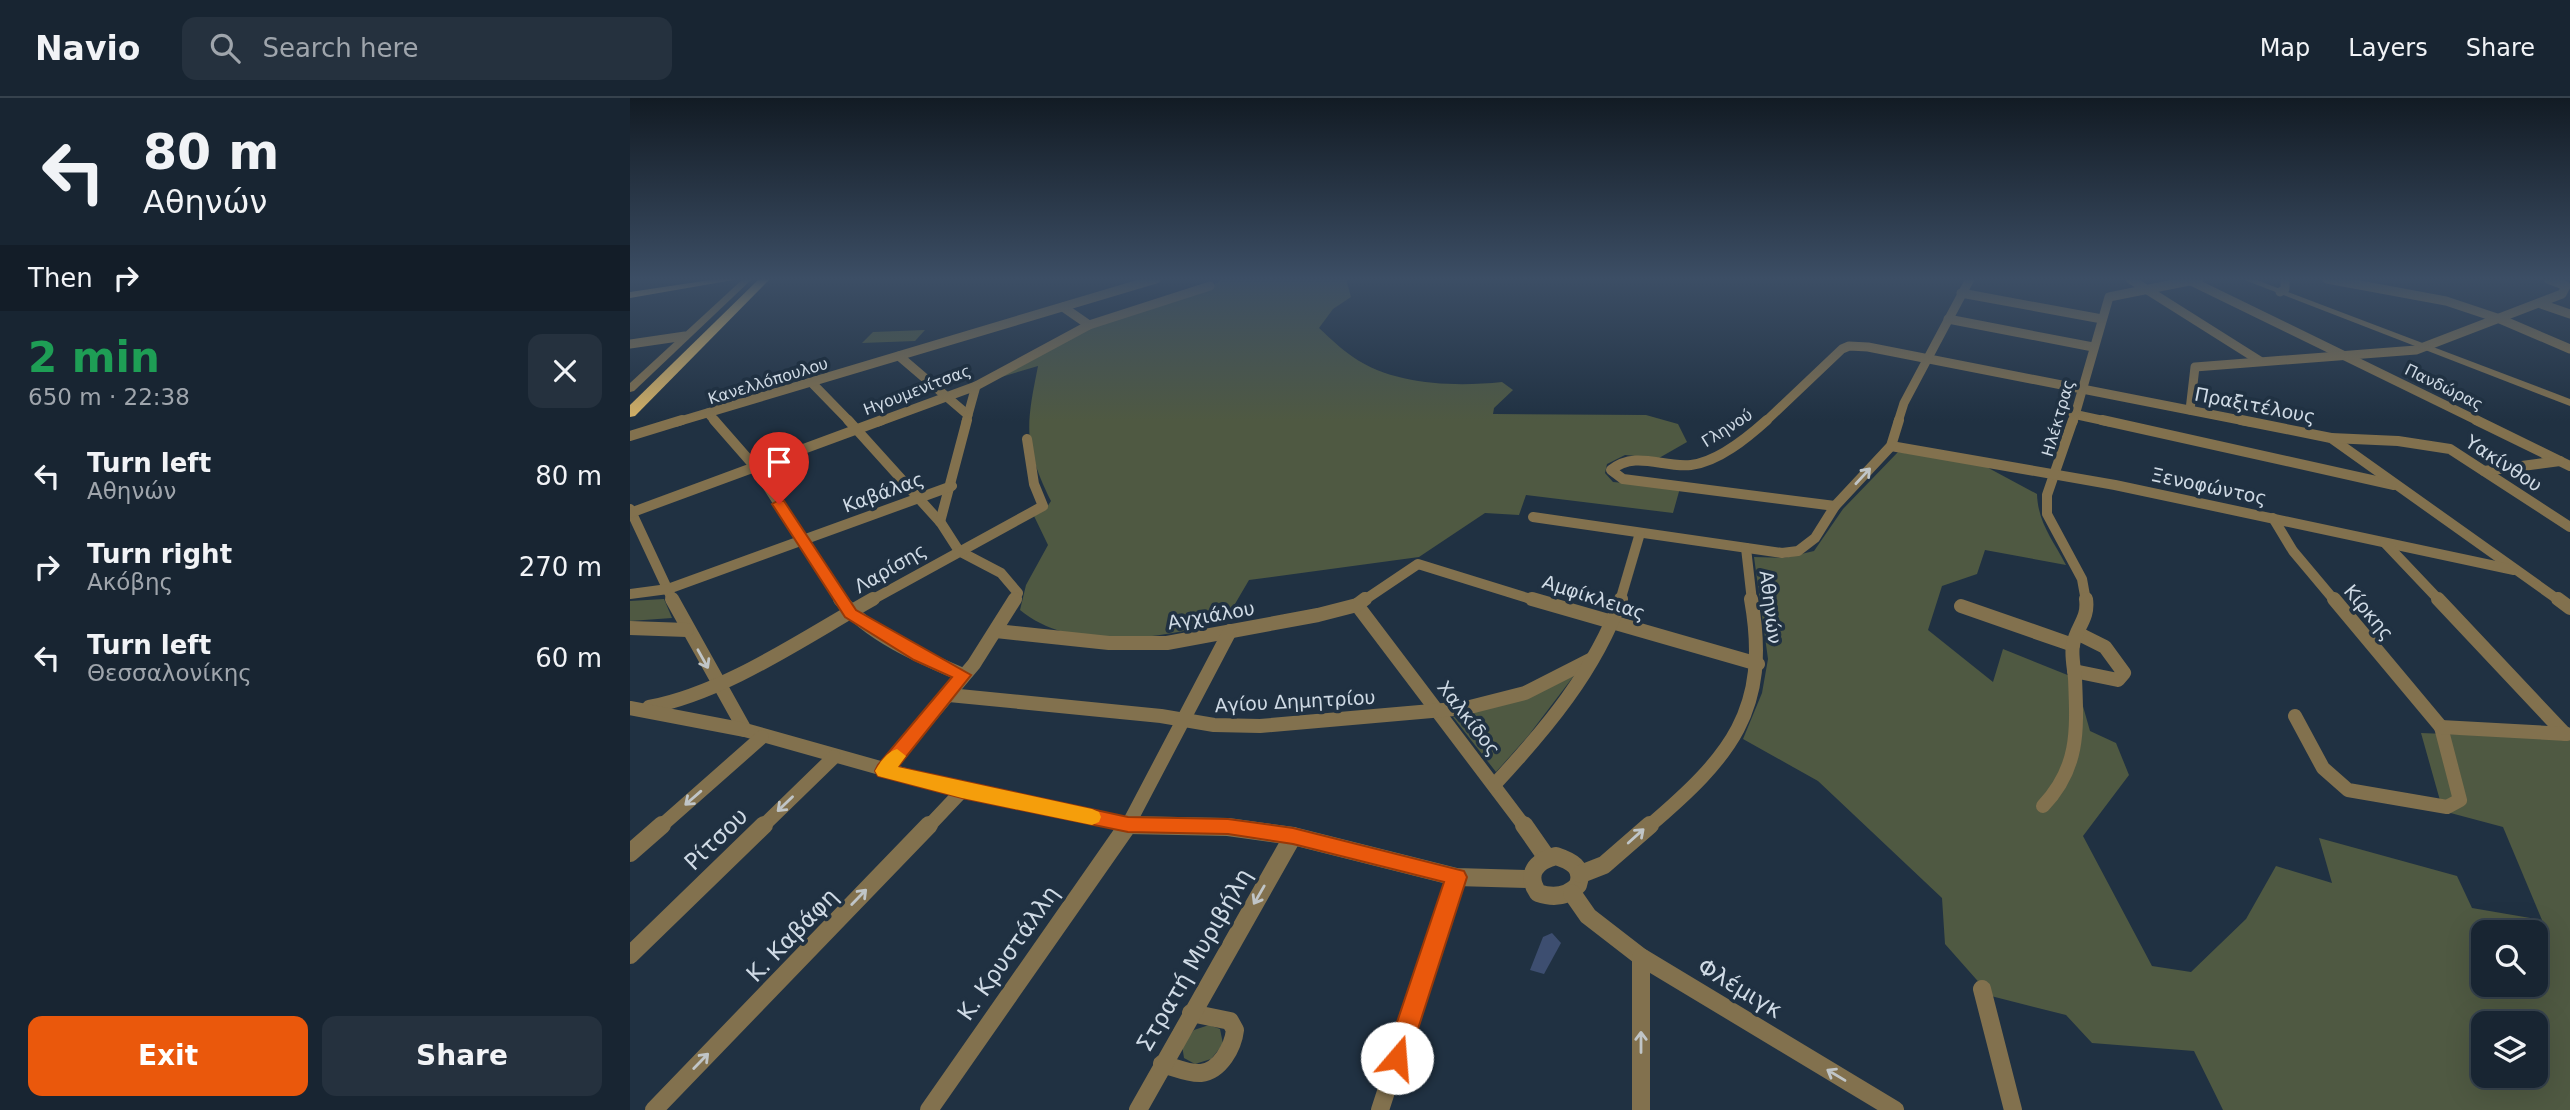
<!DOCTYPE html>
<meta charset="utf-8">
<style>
body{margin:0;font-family:"DejaVu Sans",sans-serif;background:#25313e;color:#f1f3f6;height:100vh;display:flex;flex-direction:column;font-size:26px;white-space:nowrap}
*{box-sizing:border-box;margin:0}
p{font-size:23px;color:#9fa5ac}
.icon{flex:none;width:38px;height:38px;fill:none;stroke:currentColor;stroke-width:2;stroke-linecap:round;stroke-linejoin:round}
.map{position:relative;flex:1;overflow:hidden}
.side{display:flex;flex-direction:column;background:#182532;width:630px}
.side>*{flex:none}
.guide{background:#182532;color:#f1f3f6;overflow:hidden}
.tools{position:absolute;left:1841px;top:822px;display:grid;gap:14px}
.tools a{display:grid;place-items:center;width:77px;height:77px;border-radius:14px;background:#182532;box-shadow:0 7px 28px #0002,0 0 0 2px #36424d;font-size:35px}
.pin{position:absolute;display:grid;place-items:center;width:60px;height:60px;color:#fff;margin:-72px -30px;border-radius:50% 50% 50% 0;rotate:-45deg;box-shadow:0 0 7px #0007}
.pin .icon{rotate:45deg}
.me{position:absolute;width:77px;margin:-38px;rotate:18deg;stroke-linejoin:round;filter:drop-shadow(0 0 5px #0008)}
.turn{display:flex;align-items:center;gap:24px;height:147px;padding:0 28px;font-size:32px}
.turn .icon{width:91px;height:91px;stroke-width:2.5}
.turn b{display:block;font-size:49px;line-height:60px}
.then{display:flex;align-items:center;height:66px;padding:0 28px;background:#0003;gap:14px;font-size:26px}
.round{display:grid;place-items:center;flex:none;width:74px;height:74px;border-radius:14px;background:#25313e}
.headline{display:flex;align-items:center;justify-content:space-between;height:119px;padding:0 28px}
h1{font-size:42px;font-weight:700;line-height:52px;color:#1e9e55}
.cta{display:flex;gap:14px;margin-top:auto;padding:14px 28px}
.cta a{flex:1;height:80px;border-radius:14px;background:#ea580c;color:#fff;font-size:28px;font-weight:700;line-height:80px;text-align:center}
.cta a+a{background:#25313e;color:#f1f3f6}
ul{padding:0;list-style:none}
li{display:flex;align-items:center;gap:21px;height:91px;padding:0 28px}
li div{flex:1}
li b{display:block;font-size:26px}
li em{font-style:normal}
header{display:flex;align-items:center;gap:42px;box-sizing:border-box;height:98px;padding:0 35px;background:#182532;border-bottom:2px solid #36424d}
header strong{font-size:33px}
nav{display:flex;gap:38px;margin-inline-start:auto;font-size:24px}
.search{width:490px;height:63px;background:#25313e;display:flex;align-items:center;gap:18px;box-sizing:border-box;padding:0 24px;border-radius:14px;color:#9fa5ac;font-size:26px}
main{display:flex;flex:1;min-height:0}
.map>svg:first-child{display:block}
.green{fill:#4f5942;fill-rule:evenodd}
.water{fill:#3d4e70}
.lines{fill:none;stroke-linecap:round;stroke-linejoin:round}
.minor-far3{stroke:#82714e;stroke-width:9}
.minor-far2{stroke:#82714e;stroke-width:10}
.minor-far1{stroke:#82714e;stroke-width:14}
.minor{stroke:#82714e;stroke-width:18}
.tertiary{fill:#82714e;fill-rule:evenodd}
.secondary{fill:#b0955c;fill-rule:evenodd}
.primary{fill:#d4b166;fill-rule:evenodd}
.oneway{stroke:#c0c5c7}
.route{fill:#ea580c;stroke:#983908;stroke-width:2}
.slow{fill:#f59e0b}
.labels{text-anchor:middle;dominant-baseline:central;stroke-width:7;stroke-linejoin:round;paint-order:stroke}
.far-street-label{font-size:16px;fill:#cfdae5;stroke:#203142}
.street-label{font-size:19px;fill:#cfdae5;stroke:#203142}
.near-street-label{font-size:23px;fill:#cfdae5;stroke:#203142}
</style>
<header>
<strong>Navio</strong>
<div class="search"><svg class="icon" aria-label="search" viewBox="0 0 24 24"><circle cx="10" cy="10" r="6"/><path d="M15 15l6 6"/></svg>Search here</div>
<nav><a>Map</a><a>Layers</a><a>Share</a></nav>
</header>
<main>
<section class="side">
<div class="guide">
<div class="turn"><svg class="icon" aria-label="left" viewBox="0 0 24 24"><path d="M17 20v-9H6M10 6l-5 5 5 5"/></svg><div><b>80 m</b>Αθηνών</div></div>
<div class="then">Then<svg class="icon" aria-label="right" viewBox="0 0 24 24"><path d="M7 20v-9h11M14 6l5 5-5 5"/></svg></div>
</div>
<div class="headline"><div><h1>2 min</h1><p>650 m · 22:38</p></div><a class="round"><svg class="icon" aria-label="close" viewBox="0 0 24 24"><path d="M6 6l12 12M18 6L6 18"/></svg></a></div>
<ul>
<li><svg class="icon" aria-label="left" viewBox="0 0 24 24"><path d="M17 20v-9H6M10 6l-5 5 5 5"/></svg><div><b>Turn left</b><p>Αθηνών</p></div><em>80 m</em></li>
<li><svg class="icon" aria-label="right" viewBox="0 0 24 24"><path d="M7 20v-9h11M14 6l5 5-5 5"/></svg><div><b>Turn right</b><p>Ακόβης</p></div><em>270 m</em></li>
<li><svg class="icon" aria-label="left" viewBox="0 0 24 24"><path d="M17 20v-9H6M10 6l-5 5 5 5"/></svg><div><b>Turn left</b><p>Θεσσαλονίκης</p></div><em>60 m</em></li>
</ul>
<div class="cta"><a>Exit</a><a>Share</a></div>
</section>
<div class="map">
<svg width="1940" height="1012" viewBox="0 0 1940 1012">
<rect width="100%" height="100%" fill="#203142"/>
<g class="green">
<path d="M593,181H716L721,199L703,211L689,230C700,240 711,251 723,259C763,287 824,289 872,284L883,292L864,310L863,316L1016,317L1048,326L1057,344L1029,360L995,357L977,366L975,375L983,384L1050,390L1043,415L896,397L889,417L855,415L789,459L619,482L595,523C534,540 443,556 390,512L396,487L418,447L404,418L415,412L421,403C393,346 396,328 408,268L358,283L453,232L580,189Z"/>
<path d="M295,232L285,243L232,245L243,234Z"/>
<path d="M1268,354L1351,366L1407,396C1408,425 1423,442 1436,467L1355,452L1347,476L1312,488L1298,532L1363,584L1373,551L1445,580L1460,633L1486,645L1499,677L1453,738L1522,868L1561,874L1616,821L1646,768L1702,785L1689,740L1827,778L1842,810L1912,822L1873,729L1813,713L1791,635L1940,641V1012H1593L1564,953L1462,945L1436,917L1361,898L1315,846L1312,800L1188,683L1113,641L1132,595L1138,561L1124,459L1154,460L1184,453L1213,411ZM1853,835H1906V887H1853ZM1853,926H1906V978H1853Z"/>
<path d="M34,501L42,520L0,523V503Z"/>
<path d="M946,575L898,638L866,674L823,619L898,600Z"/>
<path d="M579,927L590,931L593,946L581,961L565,966L554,960L552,947L564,932Z"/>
</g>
<path class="water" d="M922,835L931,845L914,876L900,872L913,839Z"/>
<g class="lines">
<g class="minor-far3">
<path d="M1500,181L1630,263"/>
<path d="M1697,181L1816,203L1870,221L1940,251"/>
<path d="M1561,183L1850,324"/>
<path d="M1650,194L1655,191V181"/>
<path d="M1331,195L1472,221"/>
<path d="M1911,206L1940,216"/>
<path d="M433,209L459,227"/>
<path d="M1318,221L1463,249"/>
<path d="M0,246L55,238"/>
<path d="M269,258L338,317"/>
<path d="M181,284L220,324"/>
<path d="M1560,312L1565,269L1786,252L1932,196L1936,188L1918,181"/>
<path d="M78,315L86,324"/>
<path d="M1443,316L1480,324"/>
<path d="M47,324L526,181"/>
<path d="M248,324L346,288L459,227L580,188"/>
<path d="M336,324L346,288"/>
<path d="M1135,324L1212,251L1219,248L1238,249L1620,324"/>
<path d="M1268,324L1274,305L1340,181"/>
<path d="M1443,324L1479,199L1569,181"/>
</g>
<g class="minor-far2">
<path d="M84,322L126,370L211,503"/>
<path d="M218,322L311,425L329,453L371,475L388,495L384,503"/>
<path d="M1137,322C1117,340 1088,364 1061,367C1032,370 1006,352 981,372L993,381L1205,408"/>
<path d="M1443,322L1417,397V416L1452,481L1456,503"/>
<path d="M1472,322L1764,387"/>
<path d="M1611,322L1701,340L1930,503"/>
<path d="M1846,322L1940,368"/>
<path d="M0,338L52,322"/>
<path d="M1701,340L1768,343L1820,351L1940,429"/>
<path d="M1261,348L1485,387L1884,472"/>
<path d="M1854,373L1930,363"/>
<path d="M0,411L43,503"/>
<path d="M0,415L252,322"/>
<path d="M903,419L1152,455L1168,453L1185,440L1205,408L1261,348L1269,322"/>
<path d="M1643,420L1663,453L1705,503"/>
<path d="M310,424L337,322"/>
<path d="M1755,445L1810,503"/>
<path d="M1116,450L1122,503"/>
<path d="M0,496L38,491L322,388"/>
<path d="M240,503L413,408L404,386L397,341"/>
<path d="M733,503L788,466L907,503"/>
<path d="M990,503L1010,435"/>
</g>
<g class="minor-far1">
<path d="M42,501L115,632"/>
<path d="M210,501C239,537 291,559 333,577"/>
<path d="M902,501L1128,566"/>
<path d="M1704,501L1811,629"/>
<path d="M1808,501L1935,636"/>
<path d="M1928,501L1940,510"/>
<path d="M727,507L895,729"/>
<path d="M1331,508L1443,547"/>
<path d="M0,530L57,532"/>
<path d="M366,533L479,545H537L688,517L727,507L735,501"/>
<path d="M1444,573L1488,582L1494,575L1475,549L1449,536"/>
<path d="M319,597L531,618L584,627L630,628L836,610L895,595L962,561"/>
<path d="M19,609C95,595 175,539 243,501"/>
<path d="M0,610L115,632L332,693L498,727L582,729"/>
<path d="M1665,618L1693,670L1718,692L1817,709L1830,702L1811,629"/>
<path d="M1811,629L1937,636"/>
<path d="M254,673L344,566L385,501"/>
<path d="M865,686C916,631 965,573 991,501"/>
<path d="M1413,708C1450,669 1447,631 1445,580C1444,570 1441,557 1443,547C1446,529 1459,521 1456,501"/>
<path d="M30,729L132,639"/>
<path d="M132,729L204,659"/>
<path d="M298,729L332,693"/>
<path d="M497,729L600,533"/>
<path d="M1018,729C1100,659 1141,613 1121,501"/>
</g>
<g class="minor">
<path d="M498,727L598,729L663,738L826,779L900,781"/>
<path d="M894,727L917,760"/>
<path d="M0,755L32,727"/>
<path d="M926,758C941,763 954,769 948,787C937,799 923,800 908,795C895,776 906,763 926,758Z"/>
<path d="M951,776L974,767L1020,727"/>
<path d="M942,795L958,818L1011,859L1265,1012"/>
<path d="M0,857L134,727"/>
<path d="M1011,859V1012"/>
<path d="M1352,891L1383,1012"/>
<path d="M532,966C544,969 559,976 571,975C590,973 603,949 605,932L600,923L561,915"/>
<path d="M24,1012L299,727"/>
<path d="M299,1012L498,727"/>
<path d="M508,1012L663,738"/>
<path d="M750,1012L826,779"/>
</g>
<g class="tertiary">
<path d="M113,181H122L4,293L0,294V285Z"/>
<path d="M1612,181H1624L1940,301V308Z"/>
</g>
<path class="secondary" d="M87,181H109L0,200V194Z"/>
<path class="primary" d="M129,181H140L5,318L0,319V307Z"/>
</g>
<defs><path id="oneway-shaft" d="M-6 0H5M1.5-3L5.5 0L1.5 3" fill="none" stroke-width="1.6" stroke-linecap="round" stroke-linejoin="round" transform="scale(1.75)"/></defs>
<g class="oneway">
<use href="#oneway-shaft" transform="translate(1233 378) rotate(-47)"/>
<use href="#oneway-shaft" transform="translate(73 561) rotate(61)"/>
<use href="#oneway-shaft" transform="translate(63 700) rotate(139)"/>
<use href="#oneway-shaft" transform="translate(155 706) rotate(136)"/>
<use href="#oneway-shaft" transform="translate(1006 738) rotate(-42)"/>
<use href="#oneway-shaft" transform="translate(629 797) rotate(120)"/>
<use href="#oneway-shaft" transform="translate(229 799) rotate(-46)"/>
<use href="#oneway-shaft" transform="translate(1011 944) rotate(-90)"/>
<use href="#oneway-shaft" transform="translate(71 963) rotate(-46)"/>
<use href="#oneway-shaft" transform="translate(1206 977) rotate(-149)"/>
</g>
<linearGradient id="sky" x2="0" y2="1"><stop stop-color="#121b24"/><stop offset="0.56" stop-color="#3c4e65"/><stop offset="1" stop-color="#3c4e65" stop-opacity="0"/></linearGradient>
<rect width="1940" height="323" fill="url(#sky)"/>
<path class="route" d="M149,402L154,403L226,512L341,577L268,669L498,719L598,721L663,730L834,773L837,779L776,968L767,972L759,968L755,960L814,784L663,746L598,736L498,734L332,700L248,678L245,673L248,667L322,579L284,562L215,519L142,406Z"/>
<path class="slow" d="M267,651L276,658L268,669L462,711L469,714L471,719L469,724L462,727L332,700L248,678L245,673C250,664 257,654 267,651Z"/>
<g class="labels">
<g class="far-street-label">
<text transform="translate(138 283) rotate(-17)">Κανελλόπουλου</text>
<text transform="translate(1814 289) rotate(26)">Πανδώρας</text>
<text transform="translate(287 292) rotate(-21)">Ηγουμενίτσας</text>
<text transform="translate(1428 320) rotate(-74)">Ηλέκτρας</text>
<text transform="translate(1097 330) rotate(-32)">Γληνού</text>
</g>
<g class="street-label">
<text transform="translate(1625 307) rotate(11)">Πραξιτέλους</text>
<text transform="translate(1874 365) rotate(33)">Υακίνθου</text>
<text transform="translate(1579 388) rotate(12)">Ξενοφώντος</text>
<text transform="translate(253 394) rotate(-20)">Καβάλας</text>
<text transform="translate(260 470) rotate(-30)">Λαρίσης</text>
<text transform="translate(964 499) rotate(18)">Αμφίκλειας</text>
<text transform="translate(1141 509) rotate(83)">Αθηνών</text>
<text transform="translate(1739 514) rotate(50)">Κίρκης</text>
<text transform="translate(581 517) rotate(-10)">Αγχιάλου</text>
<text transform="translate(665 603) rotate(-3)">Αγίου Δημητρίου</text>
<text transform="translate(839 620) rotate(52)">Χαλκίδος</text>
</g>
<g class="near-street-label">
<text transform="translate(86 741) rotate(-44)">Ρίτσου</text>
<text transform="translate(162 837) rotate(-46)">Κ. Καβάφη</text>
<text transform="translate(378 855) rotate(-55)">Κ. Κρυστάλλη</text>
<text transform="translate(564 862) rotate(-60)">Στρατή Μυριβήλη</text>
<text transform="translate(1110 890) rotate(31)">Φλέμιγκ</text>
</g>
</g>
</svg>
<div class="tools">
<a><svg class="icon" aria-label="search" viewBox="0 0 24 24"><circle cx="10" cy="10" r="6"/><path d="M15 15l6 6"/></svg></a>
<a><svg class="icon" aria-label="layers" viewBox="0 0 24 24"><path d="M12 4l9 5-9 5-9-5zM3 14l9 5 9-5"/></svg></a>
</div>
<div class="pin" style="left:149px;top:406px;background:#d93025"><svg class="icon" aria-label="arrive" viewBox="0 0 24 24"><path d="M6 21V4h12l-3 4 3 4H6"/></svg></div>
<svg class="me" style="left:767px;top:960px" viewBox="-20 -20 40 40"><circle r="19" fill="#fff"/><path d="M0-13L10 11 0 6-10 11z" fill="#ea580c"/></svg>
</div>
</main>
